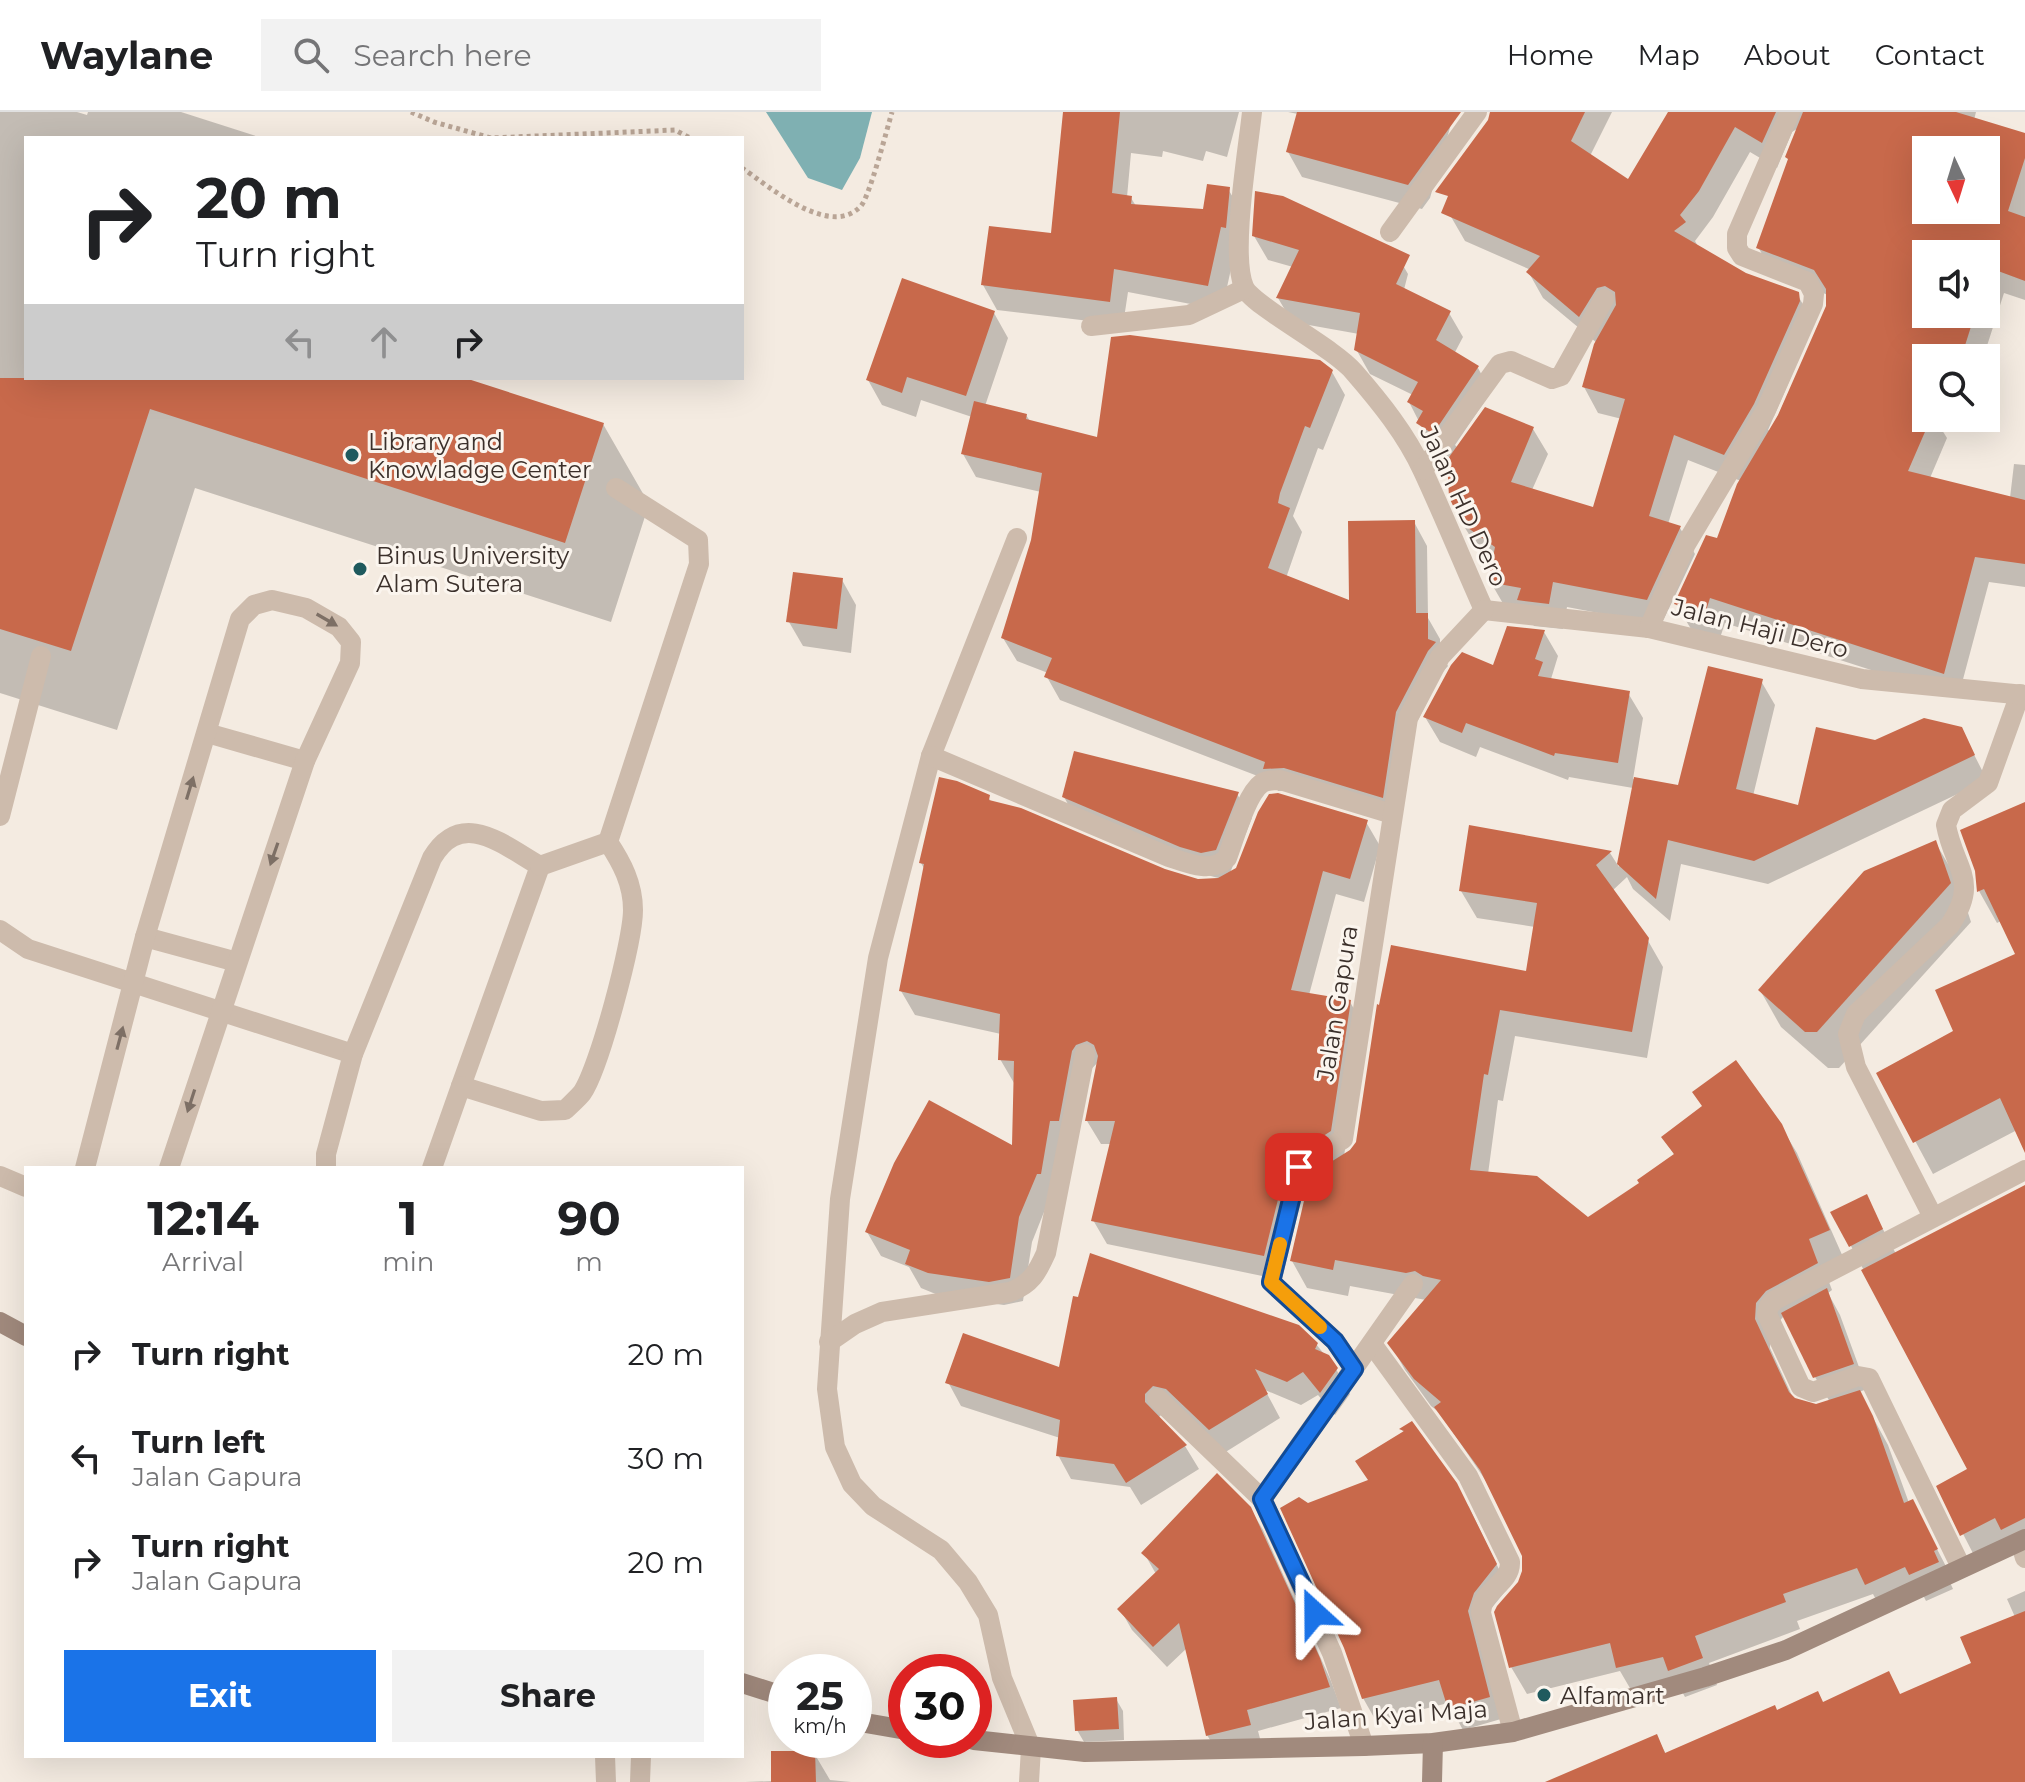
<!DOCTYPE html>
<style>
body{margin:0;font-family:Montserrat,sans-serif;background:#f2f2f2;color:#202124;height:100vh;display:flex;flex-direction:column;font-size:30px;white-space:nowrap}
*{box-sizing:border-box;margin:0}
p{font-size:26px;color:#757577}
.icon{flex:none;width:44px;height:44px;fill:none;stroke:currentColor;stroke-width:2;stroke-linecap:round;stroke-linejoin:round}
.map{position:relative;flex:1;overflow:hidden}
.sheet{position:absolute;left:24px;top:1054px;width:720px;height:592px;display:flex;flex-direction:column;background:#fff;border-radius:0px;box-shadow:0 8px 32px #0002}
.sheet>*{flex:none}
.guide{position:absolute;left:24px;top:24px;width:720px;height:244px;border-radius:0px;box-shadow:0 8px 32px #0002;background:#fff;color:#202124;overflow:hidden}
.needle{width:52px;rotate:176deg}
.fabs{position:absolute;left:1912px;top:24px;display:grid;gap:16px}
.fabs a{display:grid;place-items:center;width:88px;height:88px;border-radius:0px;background:#fff;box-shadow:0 8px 32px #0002;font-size:40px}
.speed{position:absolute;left:768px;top:1542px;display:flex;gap:16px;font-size:40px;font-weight:700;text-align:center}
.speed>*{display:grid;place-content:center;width:104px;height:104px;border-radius:50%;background:#fff;box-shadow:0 8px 32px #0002;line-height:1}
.speed small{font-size:20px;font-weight:400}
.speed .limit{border:12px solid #d22;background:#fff;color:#111}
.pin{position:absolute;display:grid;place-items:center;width:68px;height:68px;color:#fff;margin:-34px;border-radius:16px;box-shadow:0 4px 12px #0006}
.me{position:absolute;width:88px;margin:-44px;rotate:336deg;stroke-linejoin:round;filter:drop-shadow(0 0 6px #0008)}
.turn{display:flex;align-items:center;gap:28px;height:168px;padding:0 40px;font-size:36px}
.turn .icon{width:104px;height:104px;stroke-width:2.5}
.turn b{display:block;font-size:56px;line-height:68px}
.lanes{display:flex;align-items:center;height:76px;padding:0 40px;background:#0003;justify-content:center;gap:40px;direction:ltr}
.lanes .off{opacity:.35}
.eta{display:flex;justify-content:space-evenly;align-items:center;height:136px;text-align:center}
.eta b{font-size:48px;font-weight:700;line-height:56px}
.button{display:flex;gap:16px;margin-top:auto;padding:16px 40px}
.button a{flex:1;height:92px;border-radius:0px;background:#1a73e8;color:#fff;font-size:32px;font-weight:700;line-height:92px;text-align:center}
.button a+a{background:#f2f2f2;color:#202124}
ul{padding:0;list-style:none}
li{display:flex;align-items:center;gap:24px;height:104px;padding:0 40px}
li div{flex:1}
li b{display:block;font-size:30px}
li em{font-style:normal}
header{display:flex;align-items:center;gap:48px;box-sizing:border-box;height:112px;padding:0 40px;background:#fff;border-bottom:2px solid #e0e0e0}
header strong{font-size:38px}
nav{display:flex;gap:44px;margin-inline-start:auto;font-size:28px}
.search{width:560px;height:72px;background:#f2f2f2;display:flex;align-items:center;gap:20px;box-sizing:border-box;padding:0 28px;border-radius:0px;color:#757577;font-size:30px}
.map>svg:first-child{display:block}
.water{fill:#7fb0b2}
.shadow{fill:#0003;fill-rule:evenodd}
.building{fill:#c8694b;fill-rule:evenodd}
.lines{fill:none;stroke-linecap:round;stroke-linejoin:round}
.path{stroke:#b9a596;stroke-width:5;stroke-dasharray:4 4;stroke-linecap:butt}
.lane{stroke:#cdbbac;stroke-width:20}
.street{stroke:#cdbbac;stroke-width:20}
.secondary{stroke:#a18a7d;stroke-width:20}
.oneway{fill:#7d6f65}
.route-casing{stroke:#114b97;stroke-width:20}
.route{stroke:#1a73e8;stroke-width:14}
.slow{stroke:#f59e0b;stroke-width:14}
.poi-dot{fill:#1f5a5e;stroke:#fbf5ee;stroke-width:3}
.labels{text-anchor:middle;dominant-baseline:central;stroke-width:6;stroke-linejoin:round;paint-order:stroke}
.poi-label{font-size:24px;fill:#3b302b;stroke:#fbf5ee;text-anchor:start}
.street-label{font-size:24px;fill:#3b302b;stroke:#fbf5ee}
</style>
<header>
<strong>Waylane</strong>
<div class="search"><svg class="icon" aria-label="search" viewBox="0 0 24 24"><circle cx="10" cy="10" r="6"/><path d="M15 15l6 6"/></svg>Search here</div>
<nav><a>Home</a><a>Map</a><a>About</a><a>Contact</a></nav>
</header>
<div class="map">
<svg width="2025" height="1670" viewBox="0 0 2025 1670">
<rect width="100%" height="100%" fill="#f4ebe1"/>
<path class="water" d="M766,0H872L860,46L842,78L808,66Z"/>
<g class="shadow">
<path d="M0,0H77L87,3L88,0H181L262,26H26V266H459L603,312L649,392L611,510L195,376L117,618L0,581Z"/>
<path d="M1064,0H1239L1227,45L1206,39L1203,49L1163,39L1162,45L1131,41L1127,85L1131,86L1136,94L1204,99L1228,77L1243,102L1222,198L1128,180L1123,213L997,198L983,173L1052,123Z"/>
<path d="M1288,0H1444L1451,12L1430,86L1422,97L1302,65L1288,40L1298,2Z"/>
<path d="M1518,0H1612L1590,44L1629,70L1671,0H1976L1974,8L2025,23V188L2004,181L1985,240L1961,232L1958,246H1926V306H1945L1942,318L1947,326L1930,366L2010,386L2014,352L2025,353V475L1989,470L1958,586L1725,511L1720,526L1691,517L1676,492L1718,429L1741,369L1688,348L1668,412L1680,416L1695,442L1661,513L1567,495L1563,517L1534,514L1525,499L1505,495L1490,469L1494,448L1478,437L1462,411L1450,346L1432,335L1409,290L1413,283L1370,262L1356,237L1359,222L1292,210L1278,186L1293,155L1268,148L1254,124L1394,138L1408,162L1399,197L1449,201L1463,225L1454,242L1478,256L1491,280L1455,333L1458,336L1533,317L1548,342L1532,378L1595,397L1622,307L1598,301L1584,275L1597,231L1543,186L1529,161L1531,158L1465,129L1450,103ZM1800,15L1758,135L1773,161L1828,183V194L1771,319L1768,318L1814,212L1797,182L1746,163L1699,136L1695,129L1713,105L1750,40L1777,56L1792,20ZM1926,38H1986V98H1926ZM1926,142H1986V202H1926Z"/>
<path d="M994,201L1008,226L985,294L1026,303L1030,309L1099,327L1332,260L1345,283L1323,338L1318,336L1293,404L1302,420L1286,466L1351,491L1414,410L1427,434L1428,506L1440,527V541L1448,554L1441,562L1408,628L1395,708L1298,678L1278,679L1273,670L1060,588L1047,565L1048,561L1017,549L1003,526L1033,429L1041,380L976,365L963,342L972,305L921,288L916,305L882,293L868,268Z"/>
<path d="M842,468L856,493L851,541L803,534L789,510Z"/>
<path d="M1544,520L1558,544L1551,567L1628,581L1643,606L1633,667L1680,676L1761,569L1775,593L1753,684L1799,695L1876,630L1961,617L1987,668L1768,772L1681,752L1670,809L1633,777L1627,765L1612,779L1647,827L1663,855L1647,946L1515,924L1503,989L1498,988L1488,1062L1588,1108L1642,1072L1675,1044L1664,1026L1780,1013L1797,1041L1843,1145L1823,1154L1832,1178L1828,1181L1840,1203L1867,1277L1859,1280L1888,1333L1909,1391L1912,1389L1951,1464L1948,1466L1953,1477L1926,1489L1922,1481L1882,1499L1873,1482L1797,1509L1800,1517L1709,1551L1717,1573L1685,1585L1678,1572L1634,1583L1620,1559L1527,1582L1511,1555L1519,1471L1524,1460V1444L1490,1375L1440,1301L1431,1294L1405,1258L1390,1231L1426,1188L1350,1174L1348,1184L1307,1176L1292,1149L1312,1063L1305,1068L1277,1167L1107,1132L1093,1108L1111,1032H1101L1087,1009L1099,949L1085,964L1050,1085L1032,1130L1023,1189L1004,1193L943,1185L921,1176L909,1155L881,1144L867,1120L1014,1036V971L1000,947L1001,922L915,903L901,879L925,758L921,751L988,685L992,691L1164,759L1198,769L1222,767L1196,760L1078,710L1064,685L1237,682L1252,706L1230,761L1366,710L1380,734L1364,790L1336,782L1309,883L1350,890L1364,914L1344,1044L1527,861L1535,815L1477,806L1461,779L1470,715L1610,741L1619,755L1633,676L1569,665L1568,668L1480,635L1476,645L1440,630L1425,605ZM1784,1204L1815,1265L1830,1290L1816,1295L1794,1288L1770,1236L1771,1218Z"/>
<path d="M2025,692V1036L2017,1018L1933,1062L1879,962L1956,920L2018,843L2001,809L1997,811L1979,779L1977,758Z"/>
<path d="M1935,730L1957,767L1971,810L1839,956H1828L1781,915L1760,878Z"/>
<path d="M2025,1075V1447L2014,1436L1980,1455L1939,1375L1969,1358L1851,1134L1866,1085L1896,1142Z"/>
<path d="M1316,1232L1336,1257L1350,1282L1335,1303L1318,1283L1301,1293L1265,1278L1280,1306L1224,1341L1167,1297L1158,1306L1185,1334L1199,1357L1141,1393L1130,1375L1071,1367L1058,1343L1060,1326L961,1294L948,1270Z"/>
<path d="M1411,1312L1469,1395L1508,1476L1486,1503L1501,1607L1463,1618L1448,1591L1376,1609L1363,1586L1308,1393L1369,1370L1404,1321L1402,1318Z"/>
<path d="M1250,1396L1263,1418L1331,1569L1341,1596L1258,1619L1262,1634L1220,1644L1207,1623L1187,1536L1167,1555L1132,1518L1120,1497L1156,1462L1144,1441Z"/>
<path d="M2025,1479V1670H1594L1656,1624L1666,1642L1777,1600L1824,1592L1901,1584L1974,1552L2015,1505L2007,1487Z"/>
<path d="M1116,1587L1123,1599L1124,1628L1084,1630L1077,1618Z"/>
<path d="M814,1641L830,1668L851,1670H745L773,1669Z"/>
</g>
<g class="building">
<path d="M1063,0H1120L1112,81L1132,84L1131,92L1203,97L1207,72L1230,75L1226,116L1221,115L1208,174L1114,157L1110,190L981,173L989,114L1051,121Z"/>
<path d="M1297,0H1461L1408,73L1286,40Z"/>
<path d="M1490,0H1585L1571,29L1628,67L1668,0H1776L1762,31L1735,15L1699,79L1680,103L1686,110L1674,119L1746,161L1799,180L1800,189L1754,292L1724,343L1674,323L1649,404L1681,414L1647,488L1553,470L1549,492L1517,488L1521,476L1488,470L1495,435L1461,411L1449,385L1447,348L1485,295L1534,315L1511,370L1593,395L1625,287L1582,275L1594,232L1616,193L1615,180L1605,174L1597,176L1579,205L1526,160L1540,144L1441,101L1448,84L1435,80L1488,8Z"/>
<path d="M1803,0H1956L2025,21V46L2008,99L2025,105V169L1990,156L1986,168V142H1926V202H1975L1961,246H1926V306H1931L1908,359L2025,388V452L1975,445L1944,562L1710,486L1705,502L1674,492L1706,423L1717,426L1737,372L1778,303L1826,194V177L1814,158L1756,136L1788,47L1785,45ZM1926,38H1986V98H1926Z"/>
<path d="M1255,79L1283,84L1410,143L1396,172L1451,199L1436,228L1479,254L1433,322L1416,311L1423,299L1407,290L1418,270L1354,238L1360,201L1276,186L1299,138L1252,124Z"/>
<path d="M902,166L995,199L966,284L907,265L902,281L866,268Z"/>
<path d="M1130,223L1320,248L1333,258L1310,316L1305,314L1280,381L1278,391L1290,396L1268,456L1349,488L1348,409L1415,408L1416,501H1428V527L1436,530L1428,539L1396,600L1383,686L1284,656L1263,657L1265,650L1044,565L1052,546L1001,526L1031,428L1042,361L961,342L974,289L1027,302L1026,307L1097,325L1111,225Z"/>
<path d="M0,266H465L604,311L565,431L150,297L71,539L0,517Z"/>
<path d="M793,460L843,466L837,517L786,510Z"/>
<path d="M1507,514L1545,518L1535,547L1543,550L1538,564L1630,579L1618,651L1555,641L1554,644L1466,611L1462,621L1423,605L1451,553L1462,540L1493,553Z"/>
<path d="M1708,554L1763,567L1736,677L1798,693L1816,615L1875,628L1924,606L1962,615L1975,643L1754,749L1668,728L1656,787L1617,752L1634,665L1678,673Z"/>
<path d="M1074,639L1239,680L1216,738L1201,741L1180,735L1062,685Z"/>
<path d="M939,665L957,669L990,683L989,688L1021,696L1165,757L1198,767L1218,766L1236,756L1258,700L1269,682L1278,681L1368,708L1350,767L1323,759L1291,878L1351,888L1331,1019L1292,1044L1287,1051L1264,1144L1091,1109L1115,1009H1085L1098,944L1094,933L1087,929L1076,933L1072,939L1059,1009H1050L1041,1062H1037L1019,1105L1010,1166L989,1170L928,1161L905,1152L910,1138L865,1120L894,1051L929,988L1012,1033L1014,949L998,948L1000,902L899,879L924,752L919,751Z"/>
<path d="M2025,690V1041L2000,986L1913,1031L1876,961L1953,919L1935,878L2015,842L1984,777L1977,780L1975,759L1960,718Z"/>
<path d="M1469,713L1612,739L1596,753L1649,826L1632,920L1500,898L1488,963L1484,962L1470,1058L1537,1064L1588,1105L1639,1071L1637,1068L1674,1042L1661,1025L1702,994L1692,980L1736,948L1782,1012L1830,1118L1809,1127L1818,1151L1766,1179L1756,1191L1755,1207L1789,1280L1795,1286L1816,1292L1860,1278L1873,1304L1904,1391L1913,1387L1938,1437L1934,1439L1939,1450L1909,1463L1905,1455L1865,1473L1857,1456L1783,1482L1786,1490L1695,1524L1703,1546L1668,1559L1663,1545L1616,1556L1610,1531L1509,1556L1494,1500L1497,1494L1518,1470L1522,1459V1444L1480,1358L1434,1295L1441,1290L1414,1267L1387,1231L1441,1168L1423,1164L1415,1159L1406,1161L1335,1148L1333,1158L1290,1149L1310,1063L1350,1038L1356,1030L1377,892L1379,893L1391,833L1526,859L1537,791L1459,779Z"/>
<path d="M1936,728L1951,771L1817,920H1805L1758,878L1864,759Z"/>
<path d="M2025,1073V1406L2001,1418L1995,1406L1960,1424L1936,1374L1967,1357L1861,1158Z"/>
<path d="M1867,1082L1883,1117L1849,1135L1830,1100Z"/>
<path d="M1090,1141L1299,1213L1318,1231L1315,1237L1329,1243L1338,1256L1320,1281L1303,1260L1287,1270L1255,1257L1268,1282L1209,1318L1166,1277L1153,1274L1145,1282V1290L1187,1333L1126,1371L1114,1352L1056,1344L1060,1308L945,1271L963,1221L1059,1255L1073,1184L1078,1185Z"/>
<path d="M1827,1176L1854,1252L1813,1266L1781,1201Z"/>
<path d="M1412,1309L1457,1371L1497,1452L1474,1481L1468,1499L1490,1585L1448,1597L1439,1568L1362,1587L1344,1536L1280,1396L1299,1385L1308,1391L1368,1368L1355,1349L1404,1319L1399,1317Z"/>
<path d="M1217,1361L1251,1395L1320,1546L1330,1575L1247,1598L1251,1613L1206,1624L1179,1511L1153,1535L1117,1497L1159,1457L1141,1441Z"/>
<path d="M2025,1499V1670H1545L1657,1622L1665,1641L1775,1593L1777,1598L1818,1579L1823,1590L1889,1559L1900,1582L1971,1551L1960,1525Z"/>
<path d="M1117,1585L1119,1617L1075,1619L1073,1588Z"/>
<path d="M771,1639H815L816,1670H771Z"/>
</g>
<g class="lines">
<g class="path">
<path d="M411,0L434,10L491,26L675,18L690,26"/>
<path d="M742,56C770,75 830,127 861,94C870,83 887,17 892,0"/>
</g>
<g class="lane">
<path d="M207,621L305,649"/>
<path d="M0,704L41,544"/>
<path d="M608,730L699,452L698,428L616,376"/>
<path d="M0,818L28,837L353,942"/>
<path d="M145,825L237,850"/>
<path d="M85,1056L145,825L240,507L254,493L272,488L306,496L339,515L351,530L350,551L305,649L169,1056"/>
<path d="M326,1056V1042L353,942L432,746C462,696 503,733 540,754L461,974"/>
<path d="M432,1056L461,974L541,999L565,998C570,993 577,987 582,981C599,957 633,829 633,798C633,772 622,751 608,730L540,754"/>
<path d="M0,1064L26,1075"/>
<path d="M1933,1105L1856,955L1848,922L1856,902L1950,813C1980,768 1954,757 1946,713L1952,698L1988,671L2020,582"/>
<path d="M605,1644L606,1670"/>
<path d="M640,1670L641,1644"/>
</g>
<g class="street">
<path d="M1252,0C1248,39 1230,142 1244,175C1252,194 1333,235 1354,260C1380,290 1406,322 1423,359C1444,404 1463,451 1484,498"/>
<path d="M1390,120L1477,0"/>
<path d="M1091,214L1189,203L1244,177"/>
<path d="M1423,358L1500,252L1511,249L1552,267L1561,264L1604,187"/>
<path d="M1017,426L931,644L878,846L840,1087L827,1277L835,1335L852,1372L873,1394L941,1438L968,1470L988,1503L1002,1566L1031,1636L1029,1670"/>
<path d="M1484,498L1649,516L1862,567L2025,583"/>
<path d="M1649,516L1686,432L1766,298L1813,192L1814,182L1808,170L1742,144L1737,136V122L1790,0"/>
<path d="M931,644L1169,745C1187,751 1212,762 1227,746C1234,728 1246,682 1262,671C1268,668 1273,668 1280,668L1392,702"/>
<path d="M829,1230L855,1212L882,1200L1010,1180C1031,1172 1037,1161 1046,1141L1085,942"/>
<path d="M1372,1232L1468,1364L1510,1450C1511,1472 1481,1478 1481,1501L1513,1620"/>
<path d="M1354,1257L1335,1229L1271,1170L1299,1055L1343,1027L1408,606L1440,545L1484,498"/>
<path d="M1157,1286L1262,1387L1413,1172"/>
<path d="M1262,1387L1332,1541L1364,1634"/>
<path d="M2020,1429L2025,1446"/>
<path d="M1961,1455L1869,1266L1858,1264L1813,1280L1801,1275L1767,1202L1769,1194L1775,1188L2025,1058"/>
</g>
<g class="secondary">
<path d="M0,1210L26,1224"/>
<path d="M742,1571L786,1585"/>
<path d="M854,1609L906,1618"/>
<path d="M974,1628L1085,1640L1364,1634L1433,1631L1513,1620L1705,1565L1786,1538L2025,1427"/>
<path d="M1432,1670L1433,1631"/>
</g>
</g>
<defs><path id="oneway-solid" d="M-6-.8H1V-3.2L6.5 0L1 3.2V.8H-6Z" transform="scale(2)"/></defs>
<g class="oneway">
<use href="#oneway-solid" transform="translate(327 508) rotate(30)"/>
<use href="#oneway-solid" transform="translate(190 676) rotate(-73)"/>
<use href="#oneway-solid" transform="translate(274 742) rotate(109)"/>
<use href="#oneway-solid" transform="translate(120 926) rotate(-75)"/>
<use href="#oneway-solid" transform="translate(191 989) rotate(108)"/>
</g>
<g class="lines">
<defs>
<path id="route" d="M1299,1055L1271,1170L1335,1229L1354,1257L1262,1387L1315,1501"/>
</defs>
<use href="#route" class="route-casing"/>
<use href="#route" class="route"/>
<path class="slow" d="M1280,1132L1271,1170L1320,1215"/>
</g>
<g class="poi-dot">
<circle cx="352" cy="343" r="8"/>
<circle cx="360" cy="457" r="8"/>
<circle cx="1544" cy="1583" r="8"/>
</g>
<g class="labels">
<g class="poi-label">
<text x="368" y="329">Library and<tspan x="368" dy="28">Knowladge Center</tspan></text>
<text x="376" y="443">Binus University<tspan x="376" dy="28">Alam Sutera</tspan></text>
<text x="1560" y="1583">Alfamart</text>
</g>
<g class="street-label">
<text transform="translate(1464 394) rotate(65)">Jalan HD Dero</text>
<text transform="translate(1760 516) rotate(14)">Jalan Haji Dero</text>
<text transform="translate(1337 891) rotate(-81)">Jalan Gapura</text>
<text transform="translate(1396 1603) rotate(-4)">Jalan Kyai Maja</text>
</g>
</g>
</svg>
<div class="fabs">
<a><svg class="needle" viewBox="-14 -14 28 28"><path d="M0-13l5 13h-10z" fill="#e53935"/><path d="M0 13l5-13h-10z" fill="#757577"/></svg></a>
<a><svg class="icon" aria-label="sound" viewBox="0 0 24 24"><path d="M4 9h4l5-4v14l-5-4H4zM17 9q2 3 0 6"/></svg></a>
<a><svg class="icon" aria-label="search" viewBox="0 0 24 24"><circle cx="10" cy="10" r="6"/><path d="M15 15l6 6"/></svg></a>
</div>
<div class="speed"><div>25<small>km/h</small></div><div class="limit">30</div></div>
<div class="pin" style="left:1299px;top:1055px;background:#d93025"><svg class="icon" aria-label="arrive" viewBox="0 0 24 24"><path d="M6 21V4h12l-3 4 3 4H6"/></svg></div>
<svg class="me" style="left:1315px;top:1501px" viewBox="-20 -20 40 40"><path d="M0-17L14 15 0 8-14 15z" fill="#1a73e8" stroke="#fff" stroke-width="4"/></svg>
<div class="guide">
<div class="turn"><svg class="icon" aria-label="right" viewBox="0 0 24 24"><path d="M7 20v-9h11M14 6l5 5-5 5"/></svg><div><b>20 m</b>Turn right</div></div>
<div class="lanes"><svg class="icon off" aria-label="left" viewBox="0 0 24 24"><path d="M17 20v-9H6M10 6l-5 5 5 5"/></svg><svg class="icon off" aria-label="ahead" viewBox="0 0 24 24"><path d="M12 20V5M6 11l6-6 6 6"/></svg><svg class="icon" aria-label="right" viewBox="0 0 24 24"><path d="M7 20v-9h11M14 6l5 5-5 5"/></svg></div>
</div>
<section class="sheet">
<div class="eta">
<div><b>12:14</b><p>Arrival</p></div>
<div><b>1</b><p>min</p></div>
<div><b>90</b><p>m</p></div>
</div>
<ul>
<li><svg class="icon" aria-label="right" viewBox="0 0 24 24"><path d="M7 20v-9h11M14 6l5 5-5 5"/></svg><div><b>Turn right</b></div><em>20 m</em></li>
<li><svg class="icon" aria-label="left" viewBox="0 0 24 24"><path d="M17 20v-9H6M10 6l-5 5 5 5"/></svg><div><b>Turn left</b><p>Jalan Gapura</p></div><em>30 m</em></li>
<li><svg class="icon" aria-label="right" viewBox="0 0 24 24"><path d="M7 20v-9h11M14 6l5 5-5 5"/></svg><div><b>Turn right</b><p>Jalan Gapura</p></div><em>20 m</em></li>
</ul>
<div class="button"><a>Exit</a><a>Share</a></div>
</section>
</div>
